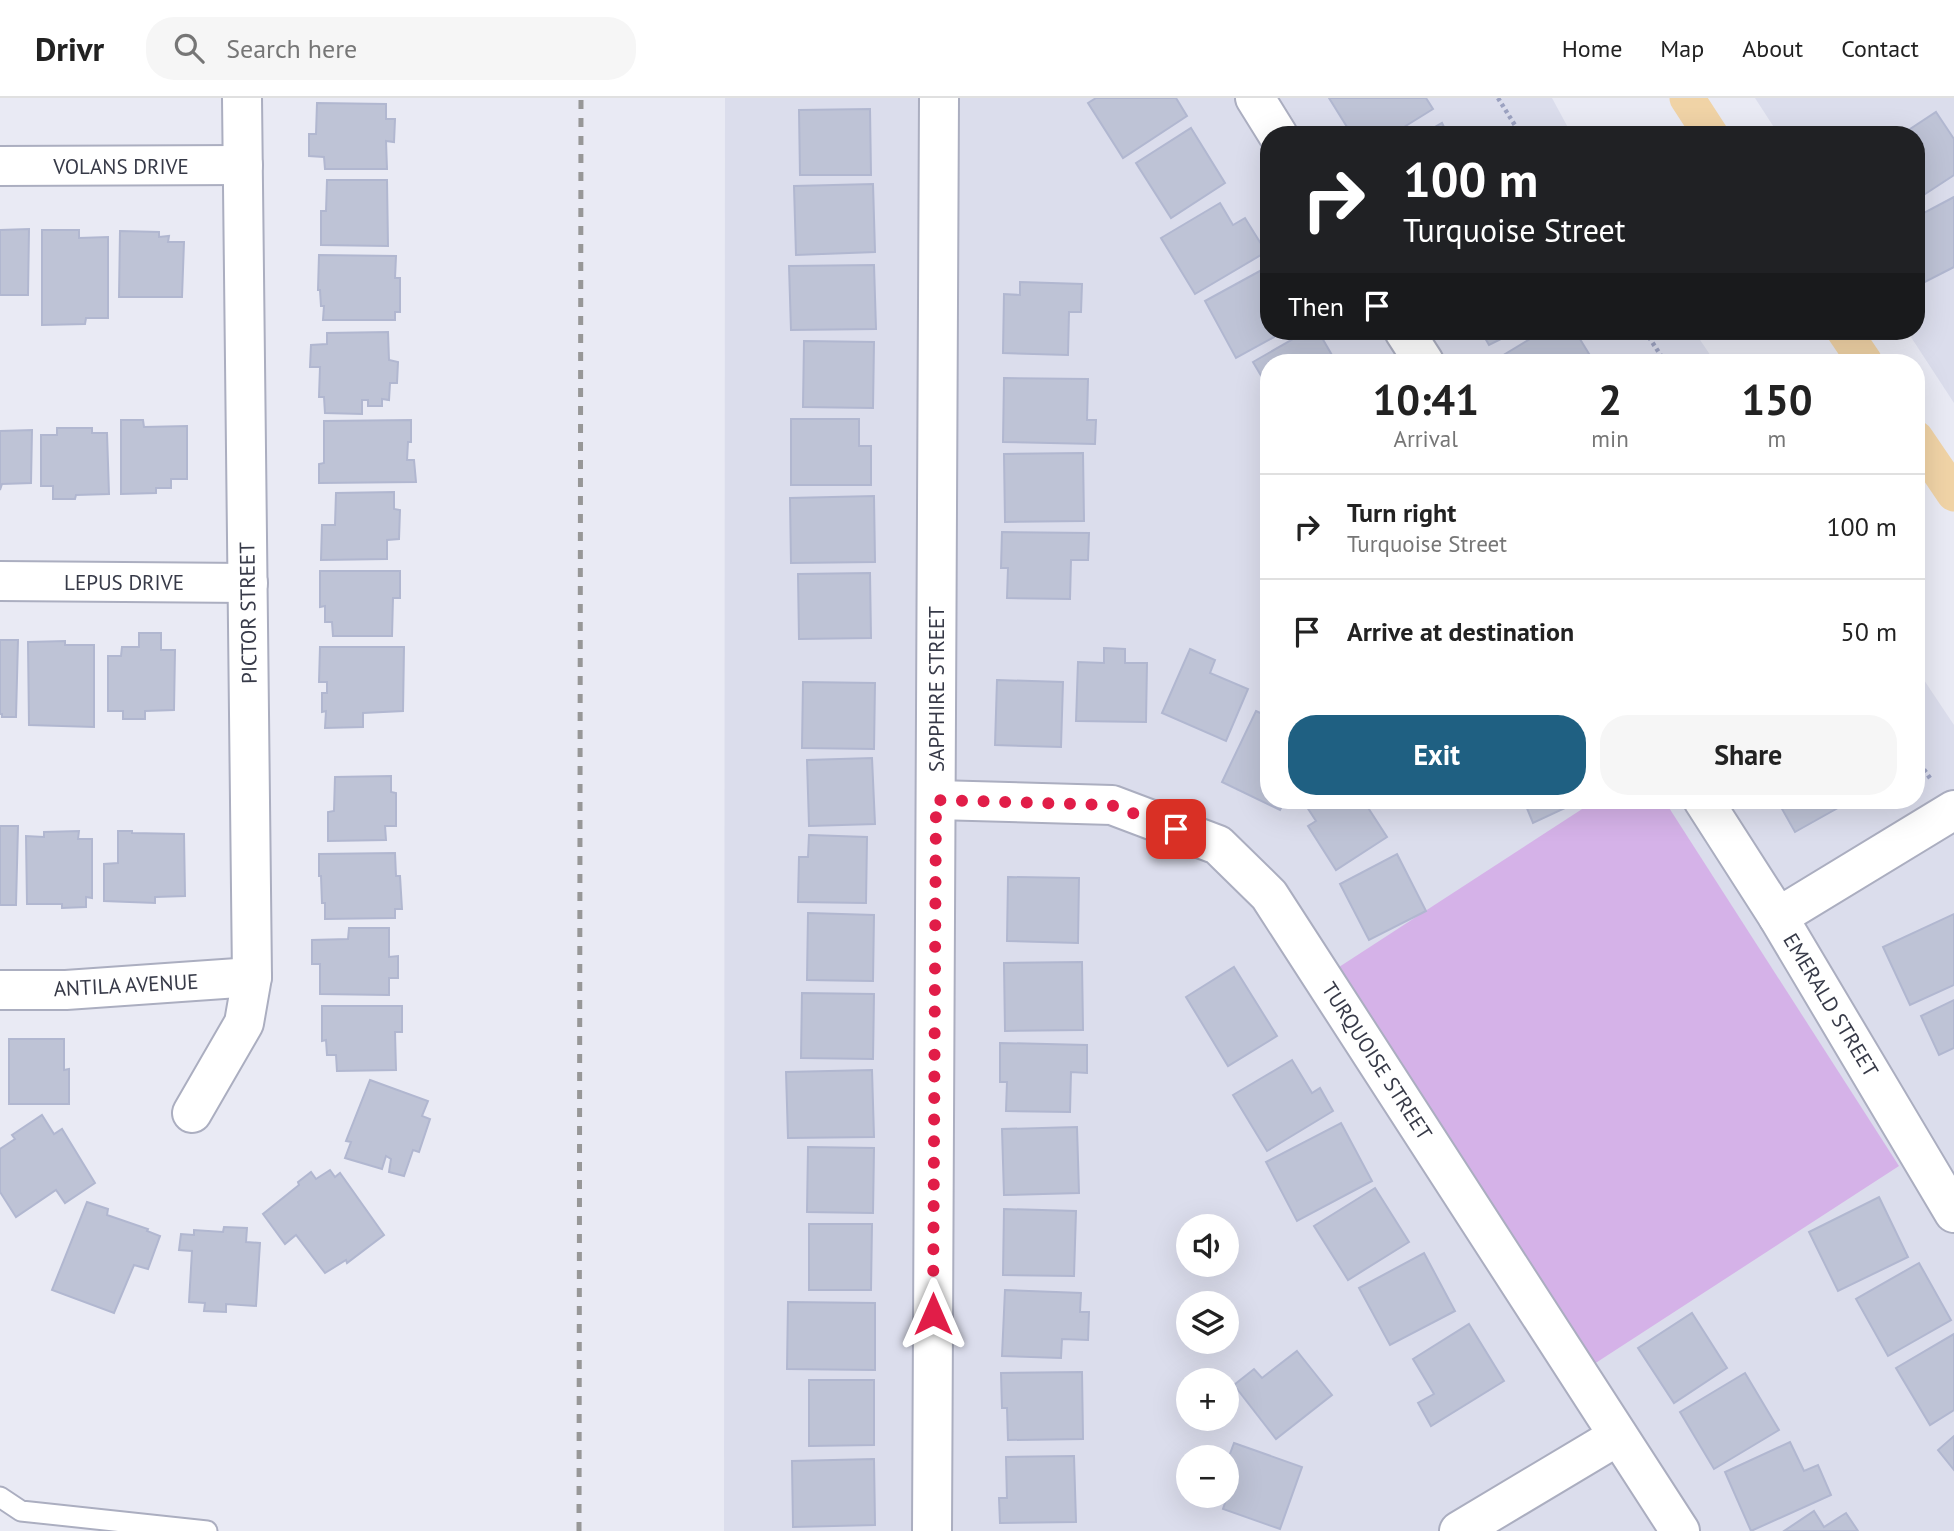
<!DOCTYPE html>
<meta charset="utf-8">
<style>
body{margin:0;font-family:"PT Sans",sans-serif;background:#f6f6f6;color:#222;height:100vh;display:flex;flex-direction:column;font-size:26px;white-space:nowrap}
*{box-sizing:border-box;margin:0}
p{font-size:23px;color:#767676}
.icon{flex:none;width:38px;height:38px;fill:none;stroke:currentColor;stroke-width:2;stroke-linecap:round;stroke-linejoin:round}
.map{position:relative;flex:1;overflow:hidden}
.drawer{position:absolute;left:1260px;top:256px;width:665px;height:455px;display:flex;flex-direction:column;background:#fff;border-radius:28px;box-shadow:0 7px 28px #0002}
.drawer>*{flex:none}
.top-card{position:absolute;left:1260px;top:28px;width:665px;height:214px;border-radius:28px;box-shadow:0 7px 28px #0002;background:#202124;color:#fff;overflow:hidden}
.buttons{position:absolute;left:1176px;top:1116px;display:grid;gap:14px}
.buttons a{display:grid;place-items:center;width:63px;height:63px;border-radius:50%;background:#fff;box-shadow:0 7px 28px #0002;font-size:35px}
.pin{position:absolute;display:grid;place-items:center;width:60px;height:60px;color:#fff;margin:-30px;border-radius:14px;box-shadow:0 4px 10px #0006}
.me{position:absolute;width:77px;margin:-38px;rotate:0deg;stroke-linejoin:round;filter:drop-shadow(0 0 5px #0008)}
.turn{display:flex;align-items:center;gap:24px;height:147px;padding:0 28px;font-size:32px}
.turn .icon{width:91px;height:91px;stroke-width:2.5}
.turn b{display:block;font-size:49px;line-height:60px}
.then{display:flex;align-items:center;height:66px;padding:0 28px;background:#0003;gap:14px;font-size:26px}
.eta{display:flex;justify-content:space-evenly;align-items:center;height:119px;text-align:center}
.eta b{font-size:42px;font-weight:700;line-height:49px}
.button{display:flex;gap:14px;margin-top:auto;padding:14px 28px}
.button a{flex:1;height:80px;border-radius:28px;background:#1f6082;color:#fff;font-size:28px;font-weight:700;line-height:80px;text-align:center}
.button a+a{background:#f6f6f6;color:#222}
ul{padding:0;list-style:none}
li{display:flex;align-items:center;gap:21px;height:105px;padding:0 28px;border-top:2px solid #e0e0e0}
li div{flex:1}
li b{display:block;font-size:26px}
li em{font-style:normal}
header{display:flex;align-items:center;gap:42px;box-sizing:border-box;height:98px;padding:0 35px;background:#fff;border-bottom:2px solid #e0e0e0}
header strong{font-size:33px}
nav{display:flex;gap:38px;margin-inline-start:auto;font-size:24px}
.search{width:490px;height:63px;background:#f6f6f6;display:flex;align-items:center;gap:18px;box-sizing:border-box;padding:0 24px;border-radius:28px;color:#767676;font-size:26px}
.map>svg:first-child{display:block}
.residential{fill:#dbddec;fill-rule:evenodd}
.green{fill:#d5b2e8}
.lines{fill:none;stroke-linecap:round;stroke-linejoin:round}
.canal{stroke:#f0d3a6;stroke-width:35}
.building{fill:#bec3d6;stroke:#b1b7d0;stroke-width:2}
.service-casing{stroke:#abaec0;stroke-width:23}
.minor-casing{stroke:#abaec0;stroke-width:42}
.path{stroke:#9ca2c1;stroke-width:4.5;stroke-dasharray:3.5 3.5;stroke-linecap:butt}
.service{stroke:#fff;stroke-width:19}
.minor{stroke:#fff;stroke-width:38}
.rail{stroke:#979797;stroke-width:5;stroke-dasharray:9 9;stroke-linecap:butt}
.route{stroke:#e11d48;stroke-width:12;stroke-dasharray:0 21.6}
.labels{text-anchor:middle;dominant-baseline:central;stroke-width:5;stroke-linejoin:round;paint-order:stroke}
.street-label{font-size:21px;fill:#373a48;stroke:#fff}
</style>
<header>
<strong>Drivr</strong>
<div class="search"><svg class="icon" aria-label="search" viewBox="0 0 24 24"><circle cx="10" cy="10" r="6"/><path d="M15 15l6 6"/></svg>Search here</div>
<nav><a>Home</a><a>Map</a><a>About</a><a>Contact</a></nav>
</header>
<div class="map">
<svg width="1954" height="1433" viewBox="0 0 1954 1433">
<rect width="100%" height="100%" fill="#e9eaf4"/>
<g class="residential">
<path d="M725,0H1552L1572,37H1269V233H1694L1715,264H1269V702H1916V570L1954,627V1433H724ZM1188,1129H1227V1167H1188ZM1188,1206H1227V1244H1188ZM1188,1283H1227V1321H1188ZM1188,1360H1227V1398H1188Z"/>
<path d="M1755,0H1954V305L1907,233H1916V37H1779Z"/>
</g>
<path class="green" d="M1596,702H1664L1899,1068L1591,1268L1336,871Z"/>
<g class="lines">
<g class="canal">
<path d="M1687,0L1711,37"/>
<path d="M1844,233L1865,264"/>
<path d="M1916,340L1954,396"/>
</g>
</g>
<g class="building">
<path d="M1096,0H1176L1187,18L1123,60L1088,5Z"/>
<path d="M1329,0H1426L1433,11L1391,37H1352Z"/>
<path d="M317,5L386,6V21H395L394,44L386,43L387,71H325L324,59L309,58V36H316Z"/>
<path d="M870,11L871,77H800L799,12Z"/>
<path d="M1936,14L1954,41V77L1916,102V37H1901Z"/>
<path d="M1442,25L1448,37H1421Z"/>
<path d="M1191,30L1225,85L1171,120L1136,65Z"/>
<path d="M327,82H387L388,148L321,147V113H326Z"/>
<path d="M873,86L875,154L796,157L794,88Z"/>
<path d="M1954,99V169L1923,185L1916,172V119Z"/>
<path d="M1220,105L1233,127L1245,120L1266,154L1195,196L1161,140Z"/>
<path d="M29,131L28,197H0V132Z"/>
<path d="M42,132H79V140L108,139V220H86L85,226L42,227Z"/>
<path d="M120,133L159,134V139L169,138L168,144H184L182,199H119Z"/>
<path d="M319,157L396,158L395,180H400V214H395V222H323L324,208H321L320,192H318Z"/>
<path d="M874,167L876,231L791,232L789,168Z"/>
<path d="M1269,168V233H1285L1236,260L1205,203Z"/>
<path d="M1020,184L1082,186L1081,214H1069L1068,257L1003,255L1004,196L1020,197Z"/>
<path d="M1307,233H1318L1336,264H1269V291L1253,264Z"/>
<path d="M1481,233H1517L1489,247Z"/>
<path d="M1543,233H1575L1594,264H1498L1497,261Z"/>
<path d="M388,234L389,262L398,264L397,285H390L389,302L382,301V308H368V302H362V316L325,315L324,299H319L320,269H310L311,247L327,246V235Z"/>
<path d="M804,243L874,244L873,310L803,309Z"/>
<path d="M1004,280L1088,281L1087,322H1096L1095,346L1003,344Z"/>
<path d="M791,321H859V348H871V387H791Z"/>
<path d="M121,322H143L144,329L187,328V381H171V390H156V395L121,396Z"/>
<path d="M411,322V344H408L407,362H414L416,384L319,385V366L324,365V323Z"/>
<path d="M57,330H92V335H107L109,396L76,397L75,401H53V388H41V337H57Z"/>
<path d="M32,332L31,385L2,386L0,392V333Z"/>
<path d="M1083,355L1084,423L1005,424L1004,356Z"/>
<path d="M394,394V411L400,412L399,441L387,442V461L321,462L322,427H335L336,395Z"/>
<path d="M874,398L875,464L791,465L790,400Z"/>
<path d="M1002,434L1089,435L1088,462H1071L1070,501L1007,500L1008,470H1001Z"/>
<path d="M320,473H400V500H393L392,538H333L332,524H325V508L320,509Z"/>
<path d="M870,475L871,540L799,541L798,476Z"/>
<path d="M139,535H161V552H175L174,612L145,613V621H123V613H108V558H121L122,549H139Z"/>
<path d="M0,542H18L16,619H2V616H0Z"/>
<path d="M65,543V547H94V629L29,627L28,544Z"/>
<path d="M320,549H404L403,613L363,615V629L325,630L326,613L322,614V595H327V584H319Z"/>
<path d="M1104,550L1125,551V565H1147L1146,624L1076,623L1078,564L1104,565Z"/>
<path d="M1190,551L1215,562L1210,575L1248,591L1226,643L1162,615Z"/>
<path d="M997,582L1063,584L1061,649L995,647Z"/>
<path d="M803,584L875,585L874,651L802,650Z"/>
<path d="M1256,613L1269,619V702H1285L1280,712L1222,684Z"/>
<path d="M872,660L875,726L809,728L807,662Z"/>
<path d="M391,678V694L396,695V728H385L386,742L328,743V714L334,713L335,679Z"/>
<path d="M1312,702H1363L1387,739L1336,772L1308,728L1316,723L1305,706Z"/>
<path d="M1528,702H1582L1533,725L1524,703Z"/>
<path d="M1777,702H1852L1795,734Z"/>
<path d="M0,728H18L16,807H0Z"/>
<path d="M79,733L78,741H92V800L86,799V809L62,810V806H27L26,738L44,739V734Z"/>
<path d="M118,733H132V735L184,736L185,798L155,799V805L104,803V766L118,765Z"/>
<path d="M809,737L867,739L866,805L798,804L799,759H808Z"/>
<path d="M395,755L396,778H400L402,811H395V820L325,821V805H322L321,778H319V756Z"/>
<path d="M1397,756L1426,813L1369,842L1340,786Z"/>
<path d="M1008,779L1079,780L1078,845L1007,843Z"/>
<path d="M808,815L874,817L873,883L807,882Z"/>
<path d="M1954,816V887L1910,907L1883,849Z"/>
<path d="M349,830H389V859L398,858V880H389V897L320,896V866H312V842L348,841Z"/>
<path d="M1082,864L1083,932L1005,933L1004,865Z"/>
<path d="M1234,869L1277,938L1228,968L1186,899Z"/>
<path d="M802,895L874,896L873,961L801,960Z"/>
<path d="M1954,902V950L1939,957L1921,918Z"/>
<path d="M322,908H402V934H395L396,972L337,973L336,957H327L326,942L322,943Z"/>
<path d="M9,941H64V972L69,971V1006H9Z"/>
<path d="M1000,945L1087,947V975L1071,974L1070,1014L1006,1013L1007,984H1000Z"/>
<path d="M1292,962L1312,995L1320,990L1333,1013L1267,1053L1233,997Z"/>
<path d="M872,972L874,1039L788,1040L786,974Z"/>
<path d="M370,982L428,1003L422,1018L430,1021L419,1054L413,1052L404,1078L389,1074L391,1061L386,1058L382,1071L345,1060L351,1044L346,1043Z"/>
<path d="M42,1017L54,1036L62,1031L95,1085L65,1105L56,1092L16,1119L0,1094V1051L15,1041L12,1037Z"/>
<path d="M1341,1025L1372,1083L1297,1123L1266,1064Z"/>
<path d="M1077,1029L1079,1095L1004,1097L1002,1031Z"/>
<path d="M808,1049L874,1050L873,1115L807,1114Z"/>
<path d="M330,1072L335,1079L340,1075L384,1137L347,1165L346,1162L325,1175L296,1137L285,1146L263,1116L299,1087L298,1084L311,1074L316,1081Z"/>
<path d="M1375,1090L1409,1144L1348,1182L1314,1128Z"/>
<path d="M1879,1099L1908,1159L1838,1193L1809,1134Z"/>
<path d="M87,1104L108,1111L107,1117L148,1131L147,1133L160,1138L148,1171L134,1167L114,1215L52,1192Z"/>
<path d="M1004,1111L1076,1113L1074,1178L1003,1177Z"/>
<path d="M809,1126H872L871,1192H809Z"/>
<path d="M224,1129L247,1130L246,1144L260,1145L256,1208L226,1206V1214L204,1213L205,1205L189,1204L192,1153L179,1152L181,1136L194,1137V1132L223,1134Z"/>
<path d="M1424,1155L1455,1213L1390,1247L1359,1190Z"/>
<path d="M1919,1165L1951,1222L1888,1258L1856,1201Z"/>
<path d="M1005,1192L1081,1195L1080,1214H1089L1088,1242L1062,1241L1061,1260L1002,1258Z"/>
<path d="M788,1204L875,1205V1272L787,1271Z"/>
<path d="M1692,1215L1727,1270L1674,1305L1638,1250Z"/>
<path d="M1469,1226L1504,1283L1431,1328L1418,1305L1434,1296L1413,1261Z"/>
<path d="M1954,1236V1312L1930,1327L1896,1270Z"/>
<path d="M1297,1253L1332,1297L1276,1341L1234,1287L1254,1271L1262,1280Z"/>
<path d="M1082,1274L1083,1341L1008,1342L1007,1310H1002L1001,1275Z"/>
<path d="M1745,1275L1779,1332L1714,1371L1680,1314Z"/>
<path d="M809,1282H874V1347L809,1348Z"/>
<path d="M1954,1338V1372L1938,1352Z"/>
<path d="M1790,1344L1804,1373L1818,1367L1831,1397L1751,1433L1725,1374Z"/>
<path d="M1234,1345L1302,1369L1280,1431L1223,1411L1229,1393H1227V1364Z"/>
<path d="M1074,1358L1076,1424L1000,1425L999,1400H1007L1006,1359Z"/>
<path d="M874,1361L875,1427L793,1429L792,1363Z"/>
<path d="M1814,1413L1824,1429L1846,1415L1858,1433H1784Z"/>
</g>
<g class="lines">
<defs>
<path id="service" d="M0,1399L21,1413L207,1433"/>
<g id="minor">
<path d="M1255,0L1278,37"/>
<path d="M0,68L243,67"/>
<path d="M1404,233L1424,264"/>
<path d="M0,483L248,485"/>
<path d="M936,702L1112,707L1218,747L1269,797L1680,1433"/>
<path d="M1703,702L1778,819L1954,1115"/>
<path d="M1778,819L1954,712"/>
<path d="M0,892H66L252,879"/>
<path d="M192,1015L244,925L252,879L242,0"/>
<path d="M932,1433L939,0"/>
<path d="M1459,1433L1618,1338"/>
</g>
</defs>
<use href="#service" class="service-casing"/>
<use href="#minor" class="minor-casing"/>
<g class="path">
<path d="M1498,0L1521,37"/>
<path d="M1645,233L1665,264"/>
<path d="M1916,660L1932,683"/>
</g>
<use href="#service" class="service"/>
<use href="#minor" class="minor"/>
<path class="rail" d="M579,1433L581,0"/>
</g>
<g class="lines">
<path class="route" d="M933,1216L936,702L1111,707L1176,731"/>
</g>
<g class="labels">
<g class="street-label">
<text x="121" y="68">VOLANS DRIVE</text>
<text x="124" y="484">LEPUS DRIVE</text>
<text transform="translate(248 515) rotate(-91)">PICTOR STREET</text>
<text transform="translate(936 591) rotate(-90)">SAPPHIRE STREET</text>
<text transform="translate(126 887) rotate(-3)">ANTILA AVENUE</text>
<text transform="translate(1831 907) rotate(59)">EMERALD STREET</text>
<text transform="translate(1377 963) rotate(57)">TURQUOISE STREET</text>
</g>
</g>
</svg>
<div class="buttons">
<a><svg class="icon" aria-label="sound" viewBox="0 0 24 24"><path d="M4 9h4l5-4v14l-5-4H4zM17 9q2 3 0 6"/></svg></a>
<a><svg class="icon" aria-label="layers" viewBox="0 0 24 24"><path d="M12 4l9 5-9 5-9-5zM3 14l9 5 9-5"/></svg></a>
<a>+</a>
<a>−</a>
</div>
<div class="pin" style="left:1176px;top:731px;background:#d93025"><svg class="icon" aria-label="arrive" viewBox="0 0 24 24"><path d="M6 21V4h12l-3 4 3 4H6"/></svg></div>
<svg class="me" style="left:933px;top:1216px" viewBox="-20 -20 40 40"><path d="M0-17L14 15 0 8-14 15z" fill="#e11d48" stroke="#fff" stroke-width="4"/></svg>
<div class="top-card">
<div class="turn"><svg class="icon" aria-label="right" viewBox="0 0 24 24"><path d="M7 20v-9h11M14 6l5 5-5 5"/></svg><div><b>100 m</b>Turquoise Street</div></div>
<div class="then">Then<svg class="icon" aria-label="arrive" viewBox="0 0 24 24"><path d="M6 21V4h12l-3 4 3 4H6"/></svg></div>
</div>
<section class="drawer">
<div class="eta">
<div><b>10:41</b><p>Arrival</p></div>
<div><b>2</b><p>min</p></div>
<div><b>150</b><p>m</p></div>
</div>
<ul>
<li><svg class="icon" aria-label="right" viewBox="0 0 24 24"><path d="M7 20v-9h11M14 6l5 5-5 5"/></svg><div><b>Turn right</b><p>Turquoise Street</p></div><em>100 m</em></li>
<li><svg class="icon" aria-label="arrive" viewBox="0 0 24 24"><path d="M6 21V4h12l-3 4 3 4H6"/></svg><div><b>Arrive at destination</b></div><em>50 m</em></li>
</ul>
<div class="button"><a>Exit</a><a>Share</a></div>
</section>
</div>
